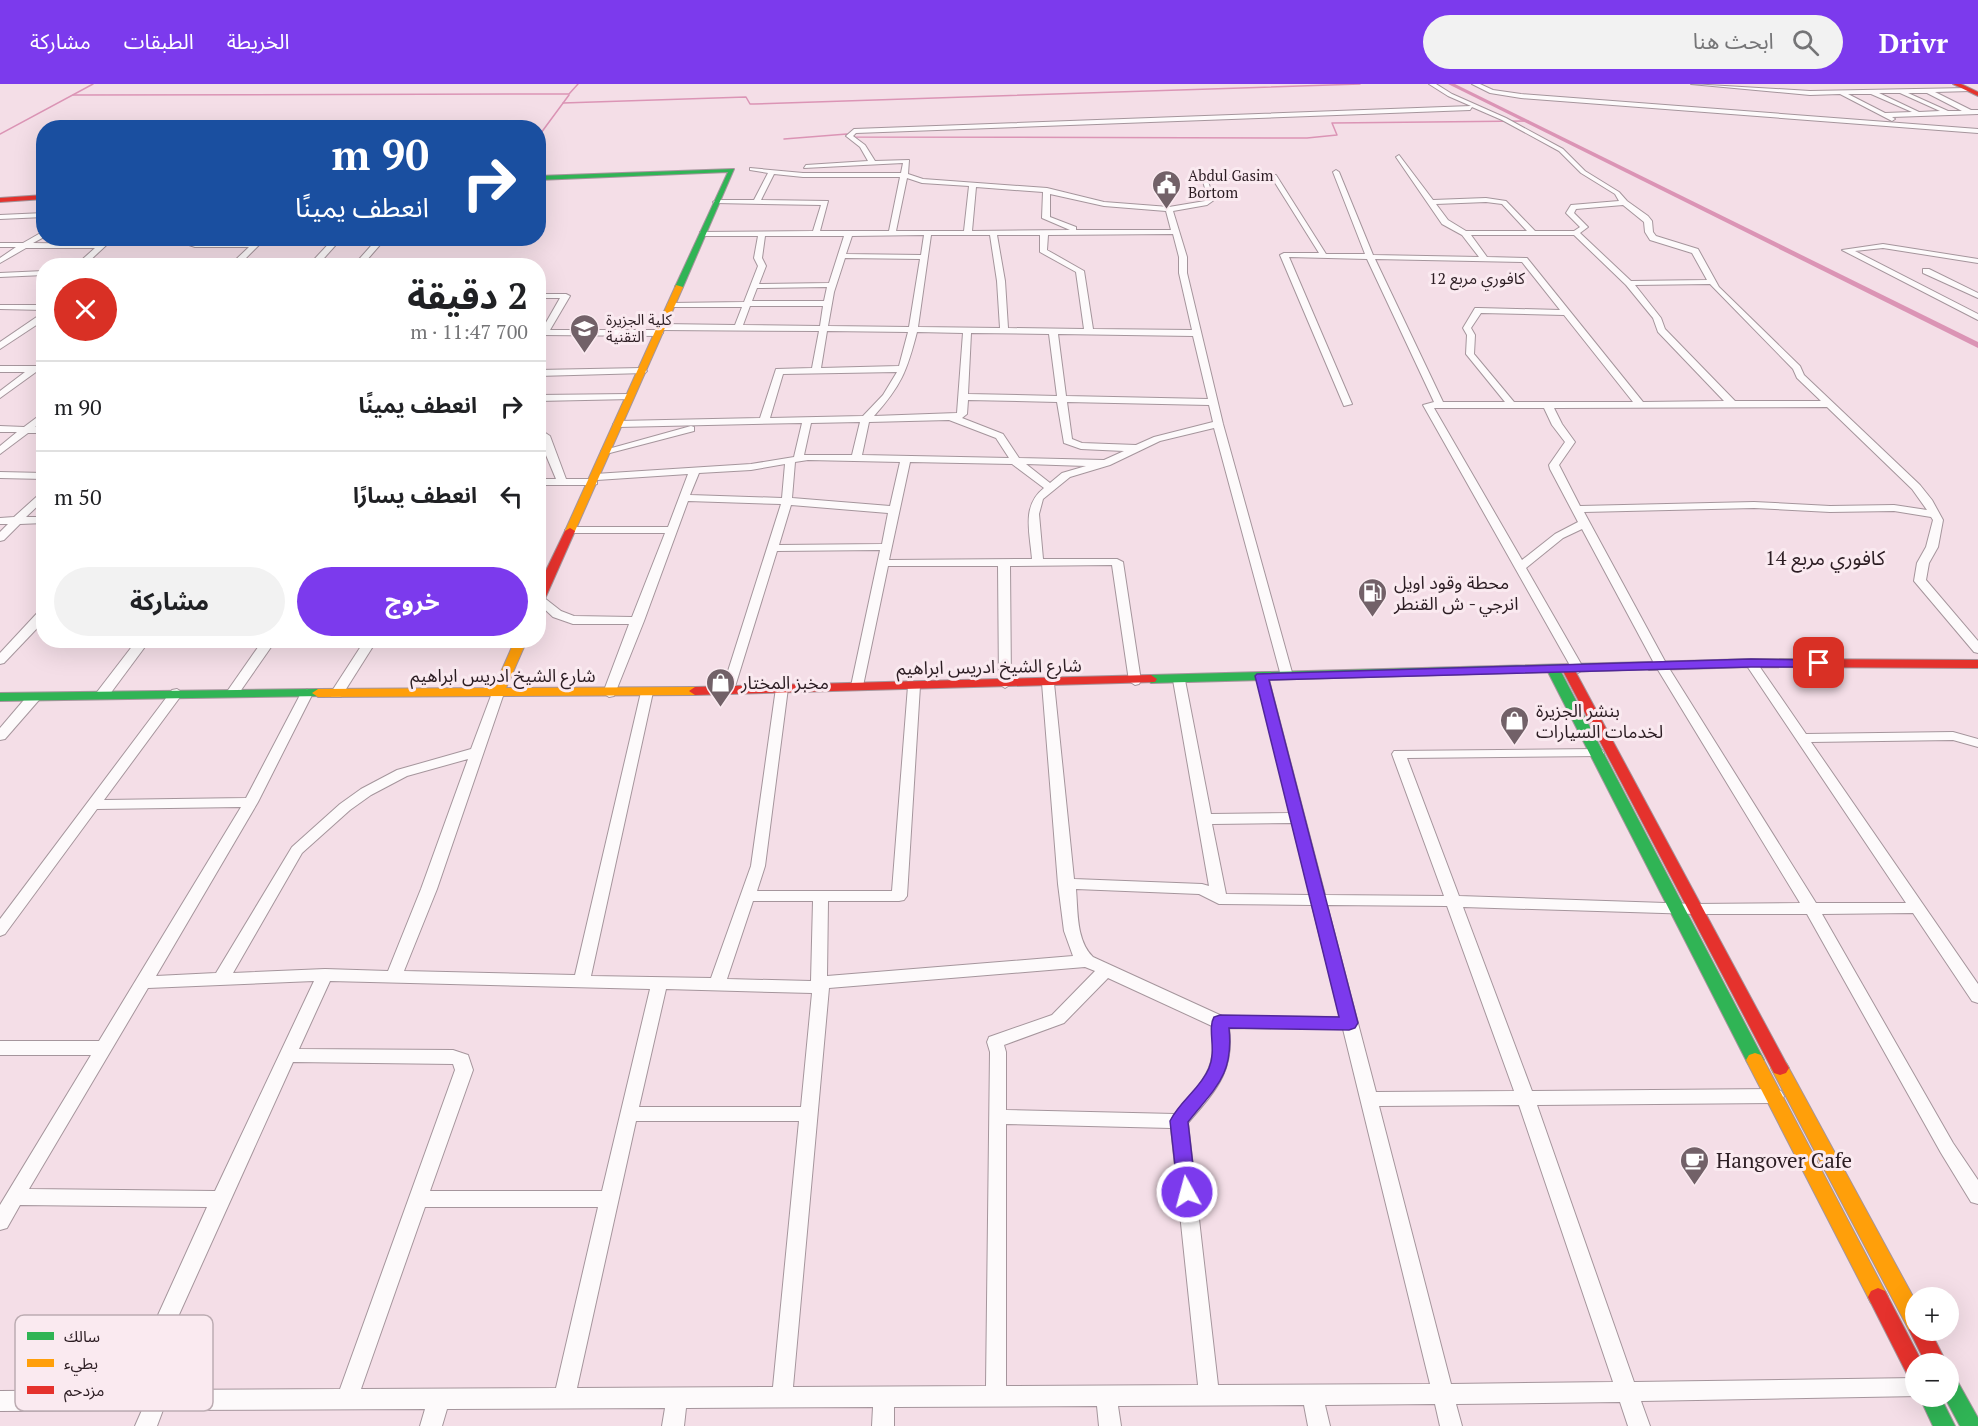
<!DOCTYPE html>
<html lang="ar">
<meta charset="utf-8">
<style>
body{margin:0;font-family:"PT Serif","Noto Sans Arabic",serif;background:#f2f2f2;color:#202124;direction:rtl;height:100vh;display:flex;flex-direction:column;font-size:22px;white-space:nowrap}
*{box-sizing:border-box;margin:0}
p{font-size:20px;color:#757577}
.icon{flex:none;width:33px;height:33px;fill:none;stroke:currentColor;stroke-width:2;stroke-linecap:round;stroke-linejoin:round}
.map{position:relative;flex:1;overflow:hidden;direction:ltr}
.drawer{position:absolute;left:36px;top:174px;width:510px;height:390px;display:flex;flex-direction:column;background:#fff;border-radius:24px;box-shadow:0 6px 24px #0002;direction:rtl}
.drawer>*{flex:none}
.banner{position:absolute;left:36px;top:36px;width:510px;height:126px;border-radius:24px;box-shadow:0 6px 24px #0002;direction:rtl;background:#1a4fa0;color:#fff;overflow:hidden}
.controls{position:absolute;left:1905px;top:1203px;display:grid;gap:12px}
.controls a{display:grid;place-items:center;width:54px;height:54px;border-radius:50%;background:#fff;box-shadow:0 6px 24px #0002;font-size:30px}
.pin{position:absolute;display:grid;place-items:center;width:51px;height:51px;color:#fff;margin:-26px;border-radius:12px;box-shadow:0 3px 9px #0006}
.me{position:absolute;width:66px;margin:-33px;rotate:353deg;stroke-linejoin:round;filter:drop-shadow(0 0 4px #0008)}
.turn{display:flex;align-items:center;gap:21px;height:126px;padding:0 18px;font-size:27px}
.turn .icon{width:78px;height:78px;stroke-width:2.5}
.turn b{display:block;font-size:42px;line-height:51px}
.round{display:grid;place-items:center;flex:none;width:63px;height:63px;border-radius:32px;background:#f2f2f2}
.head{display:flex;align-items:center;justify-content:space-between;height:102px;padding:0 18px}
h1{font-size:36px;font-weight:700;line-height:45px}
.cta{display:flex;gap:12px;margin-top:auto;padding:12px 18px}
.cta a{flex:1;height:69px;border-radius:36px;background:#7c3aed;color:#fff;font-size:24px;font-weight:700;line-height:69px;text-align:center}
.cta a+a{background:#f2f2f2;color:#202124}
ul{padding:0;list-style:none}
li{display:flex;align-items:center;gap:18px;height:90px;padding:0 18px;border-top:2px solid #e0e0e0}
li div{flex:1}
li b{display:block;font-size:22px}
li em{font-style:normal}
header{display:flex;align-items:center;gap:36px;box-sizing:border-box;height:84px;padding:0 30px;background:#7c3aed;color:#fff}
header strong{font-size:28px}
nav{display:flex;gap:33px;margin-inline-start:auto;font-size:21px}
.search{width:420px;height:54px;background:#f2f2f2;display:flex;align-items:center;gap:15px;box-sizing:border-box;padding:0 21px;border-radius:33px;color:#757577;font-size:22px}
.map>svg:first-child{display:block}
.lines{fill:none;stroke-linecap:round;stroke-linejoin:round}
.stream{stroke:#db94b5;stroke-width:1.5}
.canal{fill:#db94b5;fill-rule:evenodd}
.street-casing{stroke:#a5959c;stroke-width:2}
.fast-casing{stroke:#a5959c;stroke-width:2}
.slow-casing{stroke:#a5959c;stroke-width:2}
.jam-casing{stroke:#a5959c;stroke-width:2}
.street{fill:#fdfafb;fill-rule:evenodd}
.fast{fill:#30b455;fill-rule:evenodd}
.slow{fill:#ff9f0a;fill-rule:evenodd}
.jam{fill:#e5322d;fill-rule:evenodd}
.route{fill:#7c3aed;stroke:#51269a;stroke-width:1.5}
.labels{text-anchor:middle;dominant-baseline:central;stroke-width:6;stroke-linejoin:round;paint-order:stroke}
.far-poi-label{font-size:15px;fill:#2c1d23;stroke:#faeaf0;text-anchor:start}
.far-neighbourhood-label{font-size:16px;fill:#2c1d23;stroke:#faeaf0}
.poi-label{font-size:18px;fill:#2c1d23;stroke:#faeaf0;text-anchor:start}
.street-label{font-size:18px;fill:#2c1d23;stroke:#faeaf0}
.neighbourhood-label{font-size:20px;fill:#2c1d23;stroke:#faeaf0}
.near-poi-label{font-size:21px;fill:#2c1d23;stroke:#faeaf0;text-anchor:start}
.key{fill:#faeaf0;stroke:#bcacb2;stroke-width:1.5}
.key-label{font-size:16px;fill:#2c1d23}
</style>
<header>
<strong>Drivr</strong>
<div class="search"><svg class="icon" aria-label="search" viewBox="0 0 24 24"><circle cx="10" cy="10" r="6"/><path d="M15 15l6 6"/></svg>ابحث هنا</div>
<nav><a>الخريطة</a><a>الطبقات</a><a>مشاركة</a></nav>
</header>
<div class="map">
<svg width="1978" height="1342" viewBox="0 0 1978 1342">
<rect width="100%" height="100%" fill="#f4dee7"/>
<g class="lines">
<g class="stream">
<path d="M73,11L569,10L578,0"/>
<path d="M563,19L746,13L750,20H754L1360,0"/>
<path d="M0,50L93,0"/>
<path d="M538,53L569,11"/>
<path d="M784,55L847,50L849,53L1307,54L1337,51L1332,39L1528,37"/>
</g>
<path class="canal" d="M1448,0H1455L1978,258V264Z"/>
<defs>
<g id="street">
<path d="M1429,0H1436L1452,10L1506,34L1563,65L1585,87L1619,108L1627,117L1648,132L1652,137L1653,148L1656,152L1698,165L1719,203L1800,282L1804,291L1920,401L1932,416L1943,436L1938,463L1929,479L1926,496L1978,557V569L1974,568L1914,497L1917,479L1926,463L1933,436L1931,433L1894,427L1830,428L1754,424L1584,428L1667,581L1816,819H1906L1745,579L1747,576H1755L1806,650L1953,648L1978,655V663L1953,656L1811,658L1978,900V919L1972,917L1913,829L1822,830L1953,1059L1978,1096V1120L1971,1118L1941,1069L1807,830H1695L1463,823L1532,1007L1775,1005L1781,1007L1784,1012L1781,1017L1775,1019L1537,1021L1634,1298L1916,1294V1312H1920L1641,1317L1650,1342H1628L1620,1318L1456,1320L1462,1342H1440L1435,1320L1325,1321L1330,1342H1308L1304,1321L1118,1322L1121,1342H1099L1097,1322L894,1323V1342H872L873,1323L686,1324L684,1342H662L665,1324L447,1325L442,1342H420L425,1325L163,1326L157,1342H135L142,1326L0,1327V1307L124,1306L207,1123L20,1121L7,1144L0,1146V1121L91,971H0V957H99L241,723L97,725L5,850L0,852V835L172,606L177,605L183,609L104,716L246,714L301,609L307,605L313,609L258,718L156,892L216,889L292,763L340,720L361,705L397,686L471,665L492,609L498,605L504,609L437,805L404,887L575,891L641,608L647,604L653,608L591,892L711,894L751,782L776,604L782,600L788,604L765,782L757,807H892L908,602L914,598L920,602L907,812L904,816L899,817H828L827,892L1073,872L1064,847L1058,800L1042,599L1048,595L1054,599L1074,795L1202,800L1209,802L1173,596L1175,593H1183L1185,596L1211,730L1290,729L1256,592L1262,588L1268,592L1325,811L1444,812L1392,670L1394,667L1597,665L1602,666L1604,669L1602,672L1407,674L1459,812L1695,820L1800,819L1655,581L1582,445L1563,454L1526,484L1584,585L1578,589L1572,585L1423,321L1434,318L1367,175L1289,173L1352,320L1344,322L1280,171L1284,169H1319L1272,94H1207L1214,116L1207,121L1173,127L1187,173V189L1223,340L1293,592L1291,595H1283L1281,592L1214,344L1160,357L1110,381L1070,393L1043,415L1039,430L1043,475H1117L1123,478L1141,597L1139,600L1135,601L1129,597L1112,481L1010,482L1011,600L1005,604L999,600L998,482H888L863,602L861,605H853L851,602L880,466L777,467L734,606L728,610L723,609L722,606L781,420L688,417L644,537L614,612L609,613L603,609L629,540H573L553,533L538,519V509L561,527L574,532L632,533L665,449H570L565,446L570,443H668L688,390L597,396V400L593,401H538V395H556L538,352V344L550,352L566,395H591V391L595,390L751,380L794,373L802,339L618,343L613,340L618,337L760,334L776,285L812,284L819,247L661,246L657,243L661,240L735,241L742,223H671L667,221L671,219L744,218L758,182L754,174L758,152H700V148L813,147L821,121L715,119L713,118L717,116H754L768,89L750,86V84L803,89H901L903,79L804,84L806,81L868,77L860,63L846,52L854,45L1471,22L1448,12ZM1472,23L1502,36L1559,67L1581,89L1615,110L1619,117L1571,121L1566,129L1580,143L1574,147H1535L1506,117L1486,114L1433,116L1399,71L1396,73L1442,140L1462,151L1479,173L1373,171L1339,88L1336,86L1333,88L1365,170H1326L1276,91H1201L1208,114L1205,117L1169,123L1104,118L1047,104L923,95L908,90L909,76L875,77L865,61L853,52L856,49L1470,26ZM774,90L803,93H900L889,147H820L828,117L761,116ZM907,94L922,99L969,102L964,147H896ZM976,103L1043,108L1042,134L1070,146L972,147ZM1050,110L1104,122L1166,127L1171,146H1076V143L1050,133ZM1486,118L1502,120L1527,147H1466L1448,136L1436,120ZM1623,121L1644,138L1645,148L1650,156L1692,169L1707,196L1631,197L1580,149L1588,143L1574,129L1576,125ZM1173,150L1179,173V189L1192,246L1093,245L1084,187L1047,166L1048,151ZM924,151L921,171L846,170L852,152ZM931,151H990L997,197L1000,244L918,243ZM997,151H1040V168L1076,188L1084,245L1008,244L1005,197ZM1471,151H1574L1626,201L1653,234L1658,248L1724,317L1643,318L1527,174L1487,173ZM765,152H844L829,199L759,200L766,182L762,174ZM845,174L920,175L909,243L828,242L834,208ZM1375,175L1522,178L1560,226L1478,224H1475L1463,244L1467,251L1466,270L1505,318H1443ZM1710,200L1793,285L1797,294L1821,317H1735L1665,245L1661,234L1635,201ZM827,203L824,217H752L757,204ZM750,222H823L820,242L743,241ZM1481,229L1564,231L1633,318H1514L1474,270L1475,251L1471,244ZM827,247L908,248L899,282L821,284ZM917,248L963,249L957,329L874,332C901,302 907,287 917,248ZM971,249L1049,250L1057,312L968,310ZM1058,250L1193,252L1208,315L1066,312ZM897,288L883,311L863,332L770,334L783,290ZM968,316L1057,318L1064,359L1081,365L1124,367L1104,376L1019,374L1003,350L962,334L967,330ZM1067,318L1209,321L1213,338L1154,353L1136,361L1082,359L1072,355ZM1827,323L1912,405L1927,426L1894,421L1830,422L1754,418L1580,422L1559,381L1575,358L1562,340L1554,324ZM1434,324H1544L1552,341L1565,358L1549,381L1550,385L1578,438L1555,450L1522,476ZM949,336L996,354L1009,374L862,371L869,338ZM860,338L852,371H804L811,339ZM808,376L900,378L890,422L792,414L795,378ZM910,378L1012,380L1044,404C1021,422 1030,449 1032,475L889,476ZM785,380L782,414L690,411L699,389L751,386ZM1026,380L1086,382L1062,389L1050,399ZM791,421L888,429L882,460L779,461ZM468,675L421,805L388,887L325,885L233,889L302,769L350,726L371,711L407,692ZM1292,739L1310,811L1226,810L1212,740ZM1076,805L1199,810L1219,820L1312,821L1340,933L1222,932L1093,873C1076,856 1078,828 1076,805ZM753,817H813L811,897L727,895ZM1327,821L1447,822L1514,1007L1376,1008ZM1085,883L1095,887L1052,931L989,953L987,958L990,968L986,1302L793,1303L829,904ZM1108,894L1212,942C1218,987 1202,997 1175,1030L1006,1026V968L1004,961L1064,939ZM314,897L215,1107L29,1105L148,904ZM330,897L650,905L602,1107H430L473,986L468,971L453,966L299,965ZM666,905L812,909L801,1023H639ZM1229,944L1343,945L1430,1300L1218,1301L1188,1039C1214,1008 1235,988 1229,944ZM293,978L453,980L455,986L340,1305L145,1306ZM1519,1021L1613,1298L1451,1300L1379,1022ZM636,1037H799L773,1303L577,1304ZM1006,1040L1171,1044L1198,1301L1006,1302ZM425,1123H598L556,1304L361,1305Z"/>
<path d="M1472,0H1480L1493,6L1521,10L1978,45V49L1521,14L1490,9Z"/>
<path d="M1691,0L1810,7L1968,4L1970,7L1935,8L1971,26H1978V30L1892,33L1895,35L1892,37L1840,10L1810,11ZM1879,9H1900L1940,27L1919,28ZM1908,9H1927L1962,27H1948ZM1848,10H1871L1912,28L1885,29Z"/>
<path d="M44,129V133L0,135V131Z"/>
<path d="M44,147V153L33,159L100,160L106,154H114L84,182H75L95,164H26L0,179V174L16,163H0V159H23Z"/>
<path d="M186,154H194L193,157L196,159H254L258,154H266L238,182H229L249,163H195L186,160Z"/>
<path d="M334,154H342L317,182H308Z"/>
<path d="M378,154H386L366,177L392,182H353Z"/>
<path d="M1883,160L1978,175V179L1883,164L1855,167L1978,230V236L1842,166Z"/>
<path d="M1923,185H1929L1978,209V214L1923,189Z"/>
<path d="M44,187V191L0,193V189Z"/>
<path d="M538,210H566L570,212L550,246H659L663,249L659,252L541,251L540,249L560,214H538Z"/>
<path d="M0,221H44V226L0,225Z"/>
<path d="M41,230H44V236L0,265V258Z"/>
<path d="M0,282H44V288H36L0,314V307L25,288H0Z"/>
<path d="M642,284L647,287L645,289L538,292V286Z"/>
<path d="M629,310L634,313L632,315L538,317V311Z"/>
<path d="M44,328V336L35,343H44V349H28L0,370V362L17,348H0V342L24,343Z"/>
<path d="M691,342L694,343V347L606,370L601,367Z"/>
<path d="M0,388L44,389V395L0,394Z"/>
<path d="M44,406V416L26,433H44V439L20,440L4,456L0,457V448L8,440H0V434L14,433Z"/>
<path d="M40,526H44V537L4,579L0,580V569Z"/>
<path d="M137,556H150L107,614H97L96,611L97,608Z"/>
<path d="M263,556H276L237,612H227L226,609Z"/>
<path d="M365,556H377L341,613H331L330,610Z"/>
<path d="M34,609L39,610L40,613L39,616L5,655L0,656V644L29,610Z"/>
</g>
<g id="fast">
<path d="M734,85L683,203L679,205L675,203L728,88L538,96V92Z"/>
<path d="M1649,578L1653,579L1655,582L1653,585L1561,588L1764,976L1761,981L1755,983L1749,981L1746,976L1548,588L1151,599L1145,595L1151,591Z"/>
<path d="M318,605L324,609L323,612L0,617V609Z"/>
<path d="M1948,1290L1955,1293L1978,1334V1342H1960L1944,1312H1948Z"/>
<path d="M1919,1312H1940L1955,1342H1933Z"/>
</g>
<g id="slow">
<path d="M676,201L683,203L575,447L574,449H566L565,447Z"/>
<path d="M515,556H527L506,604L695,603L701,607L695,611L318,613L312,609L318,605L494,604Z"/>
<path d="M1755,969L1761,971L1885,1207L1888,1213L1885,1219L1878,1222L1871,1219L1746,976L1749,971Z"/>
<path d="M1780,977L1786,979L1916,1218V1246H1921L1916,1248L1909,1246L1771,984L1774,979Z"/>
</g>
<g id="jam">
<path d="M1953,0H1961L1978,8V12Z"/>
<path d="M44,111V115L0,118V114Z"/>
<path d="M570,444L575,447L544,517L538,520V503L565,447Z"/>
<path d="M1751,575L1978,576V584L1751,583L1649,586L1643,582L1649,578Z"/>
<path d="M1568,581L1574,585L1786,979L1789,984L1786,989L1780,991L1774,989L1562,585Z"/>
<path d="M1151,591L1157,595L1155,598L695,611L689,607L695,603Z"/>
<path d="M1878,1204L1885,1207L1923,1280H1916V1297L1909,1294L1868,1213L1871,1207Z"/>
<path d="M1916,1238V1246H1930L1947,1280H1926L1909,1246L1912,1239Z"/>
</g>
</defs>
<use href="#street" class="street-casing"/>
<use href="#fast" class="fast-casing"/>
<use href="#slow" class="slow-casing"/>
<use href="#jam" class="jam-casing"/>
<use href="#street" class="street"/>
<use href="#fast" class="fast"/>
<use href="#slow" class="slow"/>
<use href="#jam" class="jam"/>
</g>
<path class="route" d="M1751,575L1819,576L1825,579L1819,583H1751L1269,596L1358,939L1355,944L1349,946L1229,944C1234,991 1215,1004 1188,1038L1196,1108L1194,1113L1187,1116L1180,1113L1178,1108L1170,1037C1180,1017 1201,1004 1209,984C1217,966 1207,945 1214,933L1220,931L1339,933L1255,592L1257,590Z"/>
<defs>
<symbol id="civic-pin" viewBox="-11 -11 22 30"><path d="M0 17L-7.5 6A9.5 9.5 0 1 1 7.5 6Z" fill="#726168" stroke="#faeaf0"/><path d="M-.6-6.5H3V-4.5H.6V-3L4-1V1h2V6H-6V1h2V-1L-.6-3ZM-1.2 2.5V6h2.4V2.5Z" fill="#fff"/></symbol>
<symbol id="university-pin" viewBox="-11 -11 22 30"><path d="M0 17L-7.5 6A9.5 9.5 0 1 1 7.5 6Z" fill="#726168" stroke="#faeaf0"/><path d="M0-5L7-2L0 1L-7-2ZM-4 1L0 2.5L4 1V4Q0 6-4 4Z" fill="#fff"/></symbol>
<symbol id="fuel-pin" viewBox="-11 -11 22 30"><path d="M0 17L-7.5 6A9.5 9.5 0 1 1 7.5 6Z" fill="#726168" stroke="#faeaf0"/><path d="M-5.5-6h7V0h2V4h1.3V-2.5L3-4.5l.8-.8L6-3V5H2.5V1h-1V6h-7ZM-4.2-4.7v3.2H.2V-4.7Z" fill="#fff"/></symbol>
<symbol id="shop-pin" viewBox="-11 -11 22 30"><path d="M0 17L-7.5 6A9.5 9.5 0 1 1 7.5 6Z" fill="#726168" stroke="#faeaf0"/><path d="M-5-2.5h2.3a2.7 3.5 0 0 1 5.4 0H5L5.5 6h-11ZM-1.5-2.5h3a1.5 2.3 0 0 0-3 0Z" fill="#fff"/></symbol>
<symbol id="cafe-pin" viewBox="-11 -11 22 30"><path d="M0 17L-7.5 6A9.5 9.5 0 1 1 7.5 6Z" fill="#726168" stroke="#faeaf0"/><path d="M-5.5-4.5H6V0H3Q3 3.5 0 3.5H-2.5Q-5.5 3.5-5.5 0ZM3-3.2v2h1.7v-2ZM-6 4.5H4V6H-6Z" fill="#fff"/></symbol>
</defs>
<g fill-rule="evenodd">
<use href="#civic-pin" x="1150" y="84" width="33" height="45"/>
<use href="#university-pin" x="568" y="228" width="33" height="45"/>
<use href="#fuel-pin" x="1356" y="492" width="33" height="45"/>
<use href="#shop-pin" x="704" y="582" width="33" height="45"/>
<use href="#shop-pin" x="1498" y="620" width="33" height="45"/>
<use href="#cafe-pin" x="1678" y="1060" width="33" height="45"/>
</g>
<g class="labels">
<g class="far-poi-label">
<text x="1188" y="91">Abdul Gasim<tspan x="1188" dy="17">Bortom</tspan></text>
<text x="606" y="235">كلية الجزيرة<tspan x="606" dy="17">التقنية</tspan></text>
</g>
<g class="far-neighbourhood-label">
<text x="1477" y="194">كافوري مربع 12</text>
</g>
<g class="poi-label">
<text x="1394" y="498">محطة وقود اويل<tspan x="1394" dy="21">انرجي - ش القنطر</tspan></text>
<text x="741" y="598">مخبز المختار</text>
<text x="1536" y="626">بنشر الجزيرة<tspan x="1536" dy="21">لخدمات السيارات</tspan></text>
</g>
<g class="street-label">
<text transform="translate(989 582) rotate(-1)">شارع الشيخ ادريس ابراهيم</text>
<text x="503" y="591">شارع الشيخ ادريس ابراهيم</text>
</g>
<g class="neighbourhood-label">
<text x="1825" y="473">كافوري مربع 14</text>
</g>
<g class="near-poi-label">
<text x="1716" y="1076">Hangover Cafe</text>
</g>
</g>
<rect x="15" y="1231" width="198" height="96" rx="9" class="key"/>
<rect x="27" y="1248" width="27" height="8" fill="#30b455"/>
<rect x="27" y="1275" width="27" height="8" fill="#ff9f0a"/>
<rect x="27" y="1302" width="27" height="8" fill="#e5322d"/>
<g class="key-label">
<text x="64" y="1258">سالك</text>
<text x="64" y="1285">بطيء</text>
<text x="64" y="1312">مزدحم</text>
</g>
</svg>
<div class="controls">
<a>+</a>
<a>−</a>
</div>
<div class="pin" style="left:1819px;top:579px;background:#d93025"><svg class="icon" aria-label="arrive" viewBox="0 0 24 24"><path d="M6 21V4h12l-3 4 3 4H6"/></svg></div>
<svg class="me" style="left:1187px;top:1108px" viewBox="-20 -20 40 40"><circle r="17" fill="#7c3aed" stroke="#fff" stroke-width="3"/><path d="M0-11L8 9 0 5-8 9z" fill="#fff"/></svg>
<div class="banner">
<div class="turn"><svg class="icon" aria-label="right" viewBox="0 0 24 24"><path d="M7 20v-9h11M14 6l5 5-5 5"/></svg><div><b>90 m</b>انعطف يمينًا</div></div>
</div>
<section class="drawer">
<div class="head"><div><h1>2 دقيقة</h1><p>700 m · 11:47</p></div><a class="round" style="background:#d93025;color:#fff"><svg class="icon" aria-label="close" viewBox="0 0 24 24"><path d="M6 6l12 12M18 6L6 18"/></svg></a></div>
<ul>
<li><svg class="icon" aria-label="right" viewBox="0 0 24 24"><path d="M7 20v-9h11M14 6l5 5-5 5"/></svg><div><b>انعطف يمينًا</b></div><em>90 m</em></li>
<li><svg class="icon" aria-label="left" viewBox="0 0 24 24"><path d="M17 20v-9H6M10 6l-5 5 5 5"/></svg><div><b>انعطف يسارًا</b></div><em>50 m</em></li>
</ul>
<div class="cta"><a>خروج</a><a>مشاركة</a></div>
</section>
</div>
